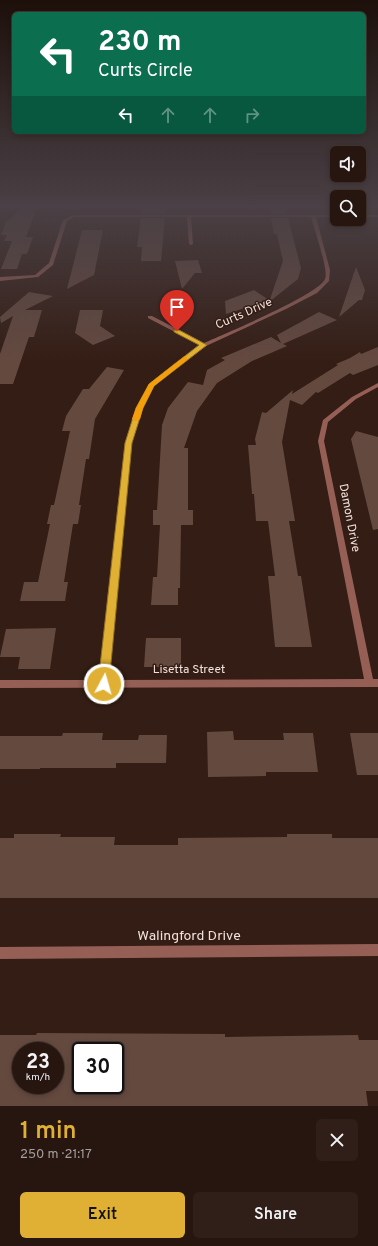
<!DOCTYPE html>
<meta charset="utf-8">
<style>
body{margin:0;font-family:Overpass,sans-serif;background:#2f1f18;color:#f1f3f6;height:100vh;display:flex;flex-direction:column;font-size:15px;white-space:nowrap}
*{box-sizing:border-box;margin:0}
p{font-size:13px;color:#a49f9e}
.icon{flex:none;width:22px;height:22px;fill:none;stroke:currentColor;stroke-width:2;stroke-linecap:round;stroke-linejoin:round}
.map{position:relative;height:1106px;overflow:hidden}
.sheet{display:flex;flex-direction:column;background:#27160f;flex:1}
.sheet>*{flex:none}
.banner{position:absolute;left:12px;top:12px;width:354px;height:122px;border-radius:6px;box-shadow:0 2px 6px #0003,0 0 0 1px #43352f;background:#0b6e4f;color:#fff;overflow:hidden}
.fabs{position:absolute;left:330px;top:146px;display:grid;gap:8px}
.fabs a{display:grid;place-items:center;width:36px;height:36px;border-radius:6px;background:#27160f;box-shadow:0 2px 6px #0003,0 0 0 1px #43352f;font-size:20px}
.speed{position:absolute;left:12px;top:1042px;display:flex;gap:8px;font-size:20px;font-weight:700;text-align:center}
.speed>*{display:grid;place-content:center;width:52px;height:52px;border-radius:50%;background:#27160f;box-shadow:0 2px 6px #0003,0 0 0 1px #43352f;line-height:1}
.speed small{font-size:10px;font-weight:400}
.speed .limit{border:2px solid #111;border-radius:6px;background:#fff;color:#111}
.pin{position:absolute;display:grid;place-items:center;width:34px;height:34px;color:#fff;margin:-41px -17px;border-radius:50% 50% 50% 0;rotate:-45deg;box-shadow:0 0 4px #0007}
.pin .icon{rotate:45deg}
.me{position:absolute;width:44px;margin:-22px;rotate:6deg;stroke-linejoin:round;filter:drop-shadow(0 0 3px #0008)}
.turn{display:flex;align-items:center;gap:14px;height:84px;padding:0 20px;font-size:18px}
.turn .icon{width:52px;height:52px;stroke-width:2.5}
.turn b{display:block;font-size:28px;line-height:34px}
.lanes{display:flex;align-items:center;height:38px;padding:0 20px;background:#0003;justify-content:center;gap:20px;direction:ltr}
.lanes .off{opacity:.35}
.round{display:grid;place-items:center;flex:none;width:42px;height:42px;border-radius:6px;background:#2f1f18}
.summary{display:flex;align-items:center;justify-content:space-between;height:68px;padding:0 20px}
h1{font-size:24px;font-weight:600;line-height:30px;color:#e0b034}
.action{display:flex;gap:8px;margin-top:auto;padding:8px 20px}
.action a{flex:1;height:46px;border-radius:6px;background:#e0b034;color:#111;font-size:16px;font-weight:600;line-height:46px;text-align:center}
.action a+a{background:#2f1f18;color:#f1f3f6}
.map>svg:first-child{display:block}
.building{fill:#64493f;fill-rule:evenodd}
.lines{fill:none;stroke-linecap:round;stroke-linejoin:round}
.minor{fill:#955f55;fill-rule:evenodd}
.route{fill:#e0b034;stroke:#927222}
.slow{fill:#f59e0b}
.labels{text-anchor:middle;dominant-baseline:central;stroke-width:3;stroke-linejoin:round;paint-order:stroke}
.street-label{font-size:12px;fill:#f1e1db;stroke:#341d14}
.near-street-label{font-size:14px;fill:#f1e1db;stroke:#341d14}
</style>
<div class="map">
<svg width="378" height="1106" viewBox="0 0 378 1106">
<rect width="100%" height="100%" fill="#341d14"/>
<g class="building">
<path d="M23,207L37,208L26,237H33L27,254H22L17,269H1L12,241H4L7,235H1L6,222Z"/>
<path d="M142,207H165V214H141Z"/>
<path d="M269,207H285L287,214H270Z"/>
<path d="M141,218H165L161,261H141L142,247H137Z"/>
<path d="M271,218H288L301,268L298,279L269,302L283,261L277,234H274Z"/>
<path d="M82,230H103L94,275L67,289Z"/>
<path d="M198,260L202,273H195L182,289L175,261Z"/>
<path d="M356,267L365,290L362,300H359L339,317Z"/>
<path d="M254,290L269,300L226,314L225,301Z"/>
<path d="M29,292L53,296L25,310H42L34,337H29L13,384H0V354L13,316L1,323L0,317Z"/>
<path d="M80,310H103L100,326L115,336L93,345L75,333Z"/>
<path d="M319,312L337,320L283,344L287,346L252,361L217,383L197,411L184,448H188V510H193V525H181L180,588H178V605H151L153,577H157L160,525H153V510H157L162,425L168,408L188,382L203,385L207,370L225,360L221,358L271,337L281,343L277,335Z"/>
<path d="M378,347V365L353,375L350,373L318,393L316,392L302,405L290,400L282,442L295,521H289L298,576H301L312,647H275L268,576H275L268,521H256L254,494H252L248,445H256L255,439L262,412L266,413L293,390L292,394L338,365L336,364L350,358L360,352L361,354Z"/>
<path d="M107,367L124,370L95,419L89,459H86L79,505H81L78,524H73L64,582H68L65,601H20L24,582H38L50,524H47L51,505H54L70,431H62L66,416L83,389H89Z"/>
<path d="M356,431L378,437V529L373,530L351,439Z"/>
<path d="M56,628L50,669H18L20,657H0L6,629Z"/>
<path d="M146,638H181V667H144Z"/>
<path d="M233,731L234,740H284L283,733H313L318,772H266V776L208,777L207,732Z"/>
<path d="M63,733H103L102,740H138L139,735H167L166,763H116V768H40V769H0V736H62Z"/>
<path d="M350,733H378V775H357Z"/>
<path d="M14,834H61L60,837H115L114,845H178V838L287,837V834H332V838H378V898H0V838H14Z"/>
<path d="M37,1033L225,1034V1037L358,1035L359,1040H378V1091H366L368,1106H0V1035H36ZM21,1051H55V1085H21ZM81,1051H115V1085H81Z"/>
</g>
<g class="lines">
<g class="minor">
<path d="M73,215H337V217H316L330,270L329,281L317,293L286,309L206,346L179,365L154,386L143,408L131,443L109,680L364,679L318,441L323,420L352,397L378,383V387L356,399L328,422L324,441L373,679H378V687L0,688V680H100L125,443L137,408L149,384L175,363L200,345L148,318V316H152L204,343C224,334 318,295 325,279C329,270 314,229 311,217H191L193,244L191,245L189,244L187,217H74L67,221L53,265L38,277L0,281V277L35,275L49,263L63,220Z"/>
<rect x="359" y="215" width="19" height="2"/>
<path d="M378,944V956L0,959V947Z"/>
</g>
</g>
<linearGradient id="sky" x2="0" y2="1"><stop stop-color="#1d100b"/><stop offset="0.57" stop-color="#4a4045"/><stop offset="1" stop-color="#4a4045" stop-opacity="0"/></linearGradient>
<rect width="378" height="362" fill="url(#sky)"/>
<path class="route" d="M174,330H179L207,345L154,386L143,408L132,443L109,684L108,687L104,688L100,687L98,684L125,443L136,408L149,384L199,345L174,332Z"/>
<path class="slow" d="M185,356L187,357V360L154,386L143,408L140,419L136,421H133L132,419L136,408L149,384Z"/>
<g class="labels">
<g class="street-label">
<text transform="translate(244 314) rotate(-24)">Curts Drive</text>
<text transform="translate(349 518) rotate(79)">Damon Drive</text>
<text x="189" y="670">Lisetta Street</text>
</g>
<g class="near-street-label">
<text x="189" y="936">Walingford Drive</text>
</g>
</g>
</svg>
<div class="fabs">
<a><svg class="icon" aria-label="sound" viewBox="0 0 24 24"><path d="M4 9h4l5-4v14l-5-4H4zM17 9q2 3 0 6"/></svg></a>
<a><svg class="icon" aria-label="search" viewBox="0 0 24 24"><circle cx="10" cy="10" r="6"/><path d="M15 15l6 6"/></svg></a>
</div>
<div class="speed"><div>23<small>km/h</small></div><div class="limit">30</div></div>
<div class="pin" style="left:177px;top:331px;background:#d93025"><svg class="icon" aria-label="arrive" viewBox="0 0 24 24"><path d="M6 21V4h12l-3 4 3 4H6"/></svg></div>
<svg class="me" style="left:104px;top:684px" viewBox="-20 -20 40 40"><circle r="17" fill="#e0b034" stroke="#fff" stroke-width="3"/><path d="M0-11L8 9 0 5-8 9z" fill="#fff"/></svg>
<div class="banner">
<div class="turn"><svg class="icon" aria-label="left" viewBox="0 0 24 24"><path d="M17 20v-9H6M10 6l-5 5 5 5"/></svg><div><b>230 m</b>Curts Circle</div></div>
<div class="lanes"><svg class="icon" aria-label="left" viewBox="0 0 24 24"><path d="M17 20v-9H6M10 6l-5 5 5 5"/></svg><svg class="icon off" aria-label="ahead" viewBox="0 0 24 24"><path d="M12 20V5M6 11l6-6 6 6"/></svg><svg class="icon off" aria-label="ahead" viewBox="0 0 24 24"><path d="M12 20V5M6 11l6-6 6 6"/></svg><svg class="icon off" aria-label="right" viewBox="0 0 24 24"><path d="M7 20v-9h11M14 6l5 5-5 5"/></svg></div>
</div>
</div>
<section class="sheet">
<div class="summary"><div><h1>1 min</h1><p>250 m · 21:17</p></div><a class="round"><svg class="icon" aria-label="close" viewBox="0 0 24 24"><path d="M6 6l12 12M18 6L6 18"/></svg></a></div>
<div class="action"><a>Exit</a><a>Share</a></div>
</section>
